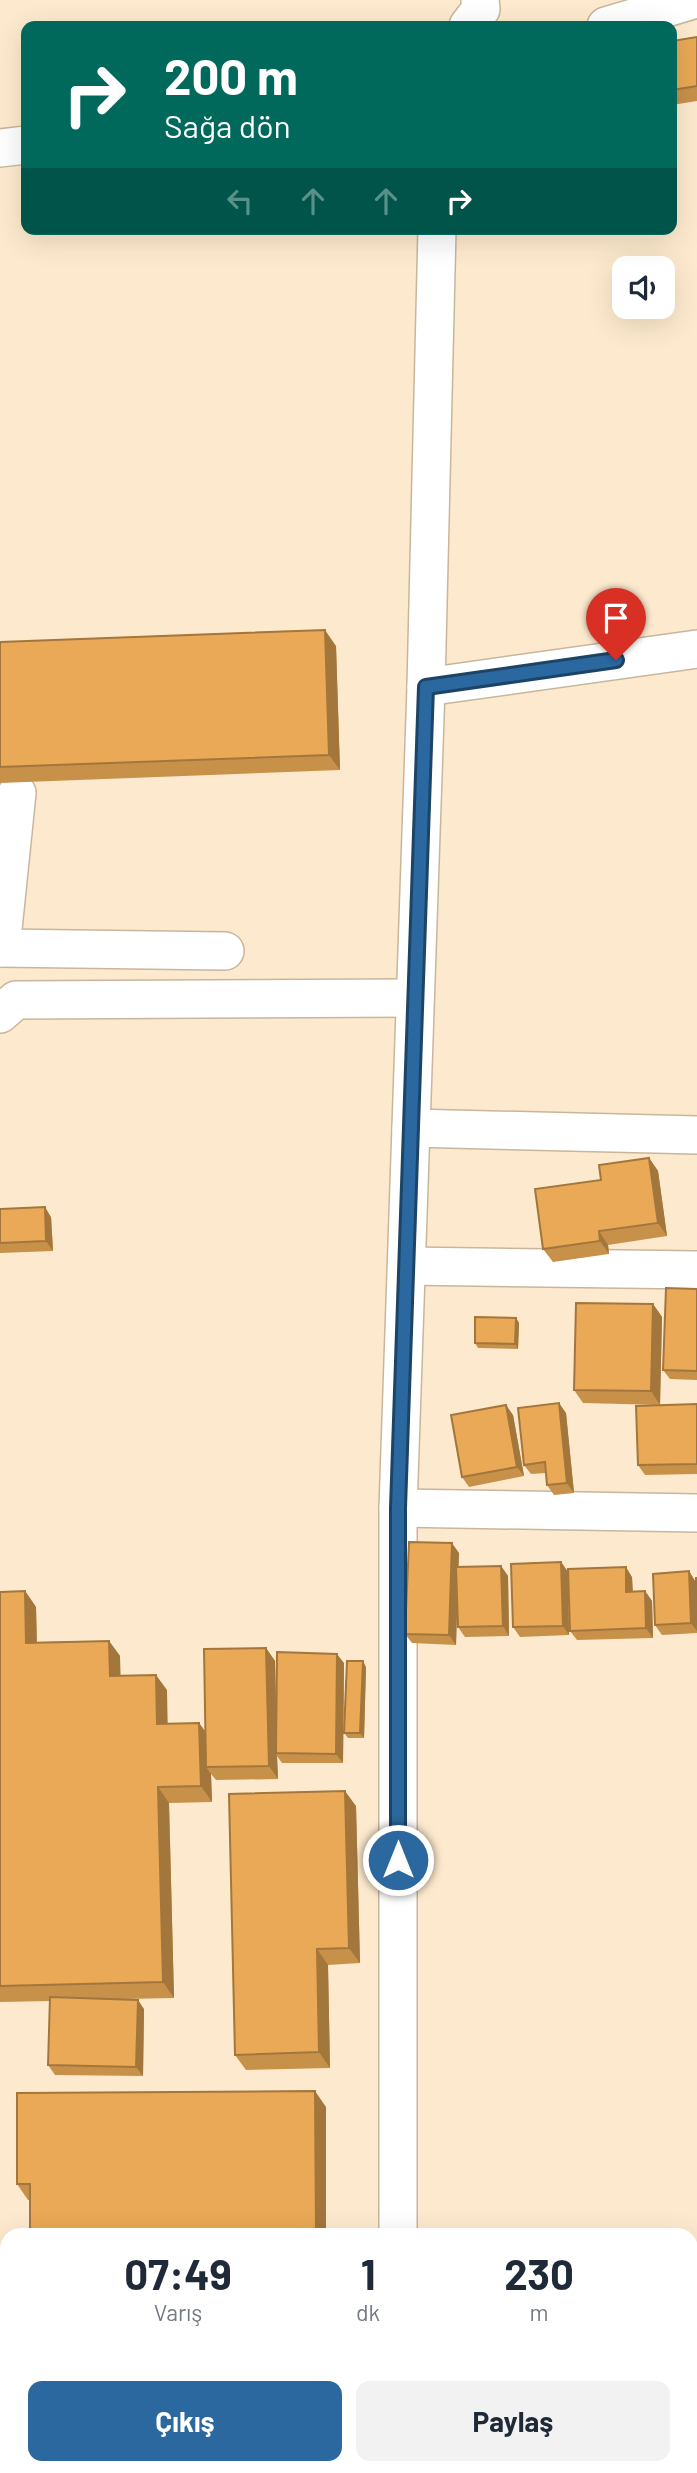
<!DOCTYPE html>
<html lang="tr">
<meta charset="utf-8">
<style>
body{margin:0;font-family:Barlow,sans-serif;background:#f2f2f3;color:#1f2937;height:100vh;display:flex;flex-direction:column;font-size:26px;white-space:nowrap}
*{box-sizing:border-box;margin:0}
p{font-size:23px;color:#747a83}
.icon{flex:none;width:38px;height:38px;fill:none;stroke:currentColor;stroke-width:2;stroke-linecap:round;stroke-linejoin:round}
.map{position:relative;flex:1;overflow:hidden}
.panel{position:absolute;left:0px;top:2228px;width:698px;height:247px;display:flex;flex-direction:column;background:#fff;border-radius:21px 21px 0 0;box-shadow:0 7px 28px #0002}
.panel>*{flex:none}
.banner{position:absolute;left:21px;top:21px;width:656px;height:214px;border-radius:14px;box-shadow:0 7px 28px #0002;background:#00695c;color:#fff;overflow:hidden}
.fabs{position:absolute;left:612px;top:256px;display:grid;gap:14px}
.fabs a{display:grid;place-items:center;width:63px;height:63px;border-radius:14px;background:#fff;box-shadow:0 7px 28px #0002;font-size:35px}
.pin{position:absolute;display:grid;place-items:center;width:60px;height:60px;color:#fff;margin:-72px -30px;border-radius:50% 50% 50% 0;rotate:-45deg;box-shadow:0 0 7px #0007}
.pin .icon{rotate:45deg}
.me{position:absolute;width:77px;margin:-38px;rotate:0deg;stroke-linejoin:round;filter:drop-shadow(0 0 5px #0008)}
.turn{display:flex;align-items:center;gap:24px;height:147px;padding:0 28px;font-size:32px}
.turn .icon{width:91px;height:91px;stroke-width:2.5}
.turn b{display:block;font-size:49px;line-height:60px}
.lanes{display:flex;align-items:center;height:66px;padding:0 28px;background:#0003;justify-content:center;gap:35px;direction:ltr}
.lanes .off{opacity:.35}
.eta{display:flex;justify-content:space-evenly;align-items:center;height:119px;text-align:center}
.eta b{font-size:42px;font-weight:700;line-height:49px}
.action{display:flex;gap:14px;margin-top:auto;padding:14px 28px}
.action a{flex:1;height:80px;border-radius:14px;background:#2b689f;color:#fff;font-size:28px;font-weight:700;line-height:80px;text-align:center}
.action a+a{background:#f2f2f3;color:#1f2937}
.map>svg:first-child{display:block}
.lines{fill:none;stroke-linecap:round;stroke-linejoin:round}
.minor-casing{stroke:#c8b69c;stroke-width:40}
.minor{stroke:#fff;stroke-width:37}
.wall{fill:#c8914a}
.shaded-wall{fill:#a3763c}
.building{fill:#e9a956;stroke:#a3763c;stroke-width:2}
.route-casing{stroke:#1c4467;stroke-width:18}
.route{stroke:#2b689f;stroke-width:12}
</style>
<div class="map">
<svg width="697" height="2473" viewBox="0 0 697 2473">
<rect width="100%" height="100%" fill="#fdeace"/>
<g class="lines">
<defs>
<g id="minor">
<path d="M468,26L481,9L480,0"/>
<path d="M606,26L693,0"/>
<path d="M0,148L26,145"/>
<path d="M426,687L697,649"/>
<path d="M0,948L225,951"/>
<path d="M1,948L17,793"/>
<path d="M0,1014L16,1000L415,998"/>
<path d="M411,1128L697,1135"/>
<path d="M407,1266L697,1270"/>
<path d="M398,1508L697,1513"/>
<path d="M398,2235V1508L426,687L437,229"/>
<path d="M385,2473V2468"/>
</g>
</defs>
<use href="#minor" class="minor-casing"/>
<use href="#minor" class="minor"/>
</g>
<g class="wall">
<path d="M697,37V101L672,105V41Z"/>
<path d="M0,642L336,646L340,770L0,783Z"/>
<path d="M649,1158L658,1171L667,1236L608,1245L609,1254L553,1262L543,1249L601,1180Z"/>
<path d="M0,1209L51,1217L53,1251L0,1253Z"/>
<path d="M697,1289V1380L670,1379L663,1370Z"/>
<path d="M653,1304L662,1317L660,1405L583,1403L574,1390Z"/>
<path d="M516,1318L519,1323L518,1349L478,1348L475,1343Z"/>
<path d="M697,1404V1474L645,1475L638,1465Z"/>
<path d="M566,1413L574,1493L554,1495L547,1485L546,1473L531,1474L524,1465Z"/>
<path d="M513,1415L524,1476L469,1487L462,1477Z"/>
<path d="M459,1553L458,1567L501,1566L508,1576L509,1636L465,1637L458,1627L457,1598L456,1645L412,1643L405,1634Z"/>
<path d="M561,1562L568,1572L569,1635L520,1637L513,1627Z"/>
<path d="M689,1571L695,1581L697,1578V1633L662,1635L655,1625Z"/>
<path d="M632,1577L633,1592L645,1591L652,1601L653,1638L577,1640L570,1631Z"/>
<path d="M25,1591L36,1607L37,1642L109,1641L120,1656V1676L167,1690V1724L199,1723L206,1732L266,1648L275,1661L276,1702L344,1663L343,1763H282L277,1756L278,1779L216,1780L211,1774L212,1802L169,1803L174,1998L125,1999L144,2009L143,2076L55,2075L48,2065L50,2001L0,2002V1592Z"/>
<path d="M366,1667L364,1738H348L344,1733Z"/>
<path d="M356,1806L360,1963L328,1965L330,2068L246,2070L235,2055Z"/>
<path d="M326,2107L30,2200H28L17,2184Z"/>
</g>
<g class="shaded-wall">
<path d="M325,630L336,646L340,770L329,755Z"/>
<path d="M649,1158L658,1171L667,1236L658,1223Z"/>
<path d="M45,1207L51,1217L53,1251L46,1241Z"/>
<path d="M599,1231L608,1245L609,1254L600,1241Z"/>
<path d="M653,1304L662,1317L660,1405L651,1391Z"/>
<path d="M516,1318L519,1323L518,1349L515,1344Z"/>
<path d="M559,1403L566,1413L574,1493L567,1483Z"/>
<path d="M506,1405L513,1415L524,1476L517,1467Z"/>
<path d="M452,1543L459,1553L456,1645L449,1635Z"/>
<path d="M561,1562L568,1572L569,1635L563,1626Z"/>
<path d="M501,1566L508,1576L509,1636L503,1626Z"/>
<path d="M626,1567L632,1577L633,1601L626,1592Z"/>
<path d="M689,1571L695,1581L697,1631L691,1623Z"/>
<path d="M25,1591L36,1607L37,1658L26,1643Z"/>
<path d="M645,1591L652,1601L653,1638L646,1628Z"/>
<path d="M109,1641L120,1656L121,1691L110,1676Z"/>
<path d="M266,1648L275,1661L277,1753H276L277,1756L278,1779L269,1766Z"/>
<path d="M337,1654L344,1663L343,1763L336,1754Z"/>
<path d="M363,1661L366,1667L364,1738L360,1733Z"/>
<path d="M156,1675L167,1690L168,1740L157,1724Z"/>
<path d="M199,1723L210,1739L206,1767L211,1774L212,1802L201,1786Z"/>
<path d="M158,1787L169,1803L174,1998L163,1982Z"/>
<path d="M345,1791L356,1806L360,1963L349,1948Z"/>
<path d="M317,1949L328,1965L330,2068L319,2052Z"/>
<path d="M138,2000L144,2009L143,2076L136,2067Z"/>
<path d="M315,2091L326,2107V2235H316Z"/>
<rect x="312" y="2468" width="11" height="5"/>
</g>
<g class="building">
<path d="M697,37V86L672,90V41Z"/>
<path d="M325,630L329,755L0,767V642Z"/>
<path d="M649,1158L658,1223L599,1231L600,1241L543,1249L535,1189L601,1180L599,1165Z"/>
<path d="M45,1207L46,1241L0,1243V1209Z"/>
<path d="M666,1288L697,1289V1371L663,1370Z"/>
<path d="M576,1303L653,1304L651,1391L574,1390Z"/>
<path d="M475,1317L516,1318L515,1344L475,1343Z"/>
<path d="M559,1403L567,1483L547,1485L545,1462L524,1465L518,1408Z"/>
<path d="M697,1404V1464L638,1465L636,1406Z"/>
<path d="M506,1405L517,1467L462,1477L451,1415Z"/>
<path d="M409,1542L452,1543L449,1635L405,1634Z"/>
<path d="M561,1562L563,1626L513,1627L511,1564Z"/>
<path d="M501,1566L503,1626L458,1627L456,1567Z"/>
<path d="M626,1567V1592L645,1591L646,1628L570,1631L568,1569Z"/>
<path d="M689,1571L691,1623L655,1625L653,1574Z"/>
<rect x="696" y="1578" width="1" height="46"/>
<path d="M25,1591L26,1643L109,1641L110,1676L156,1675L157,1724L199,1723L201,1786L158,1787L163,1982L0,1986V1592Z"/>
<path d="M266,1648L269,1766L206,1767L204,1649Z"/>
<path d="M277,1652L337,1654L336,1754L276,1753Z"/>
<path d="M347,1661H363L360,1733H344Z"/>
<path d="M345,1791L349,1948L317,1949L319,2052L235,2055L229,1794Z"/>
<path d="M50,1997L138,2000L136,2067L48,2065Z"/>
<path d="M315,2091L316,2235H30V2184H17V2093Z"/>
<rect x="32" y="2468" width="280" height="5"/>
</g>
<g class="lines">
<defs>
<path id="route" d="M398,1860V1508L426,687L616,660"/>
</defs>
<use href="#route" class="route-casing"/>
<use href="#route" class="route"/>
</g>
</svg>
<div class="fabs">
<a><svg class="icon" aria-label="sound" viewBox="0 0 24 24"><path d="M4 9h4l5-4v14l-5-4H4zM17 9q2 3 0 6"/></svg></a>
</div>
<div class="pin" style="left:616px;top:660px;background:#d93025"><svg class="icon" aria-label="arrive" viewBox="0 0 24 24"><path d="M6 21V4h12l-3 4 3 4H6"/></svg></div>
<svg class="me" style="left:398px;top:1860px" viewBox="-20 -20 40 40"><circle r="17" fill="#2b689f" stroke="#fff" stroke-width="3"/><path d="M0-11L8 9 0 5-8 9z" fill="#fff"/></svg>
<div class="banner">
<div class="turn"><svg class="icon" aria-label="right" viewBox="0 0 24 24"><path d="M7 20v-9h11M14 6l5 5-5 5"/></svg><div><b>200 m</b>Sağa dön</div></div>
<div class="lanes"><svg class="icon off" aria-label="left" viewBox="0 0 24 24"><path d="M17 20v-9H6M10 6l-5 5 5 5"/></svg><svg class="icon off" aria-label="ahead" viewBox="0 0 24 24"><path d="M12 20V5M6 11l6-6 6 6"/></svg><svg class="icon off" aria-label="ahead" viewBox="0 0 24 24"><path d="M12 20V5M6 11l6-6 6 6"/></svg><svg class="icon" aria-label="right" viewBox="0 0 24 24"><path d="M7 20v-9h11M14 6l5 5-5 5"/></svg></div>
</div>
<section class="panel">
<div class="eta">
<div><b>07:49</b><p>Varış</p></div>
<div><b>1</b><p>dk</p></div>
<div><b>230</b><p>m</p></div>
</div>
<div class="action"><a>Çıkış</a><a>Paylaş</a></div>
</section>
</div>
